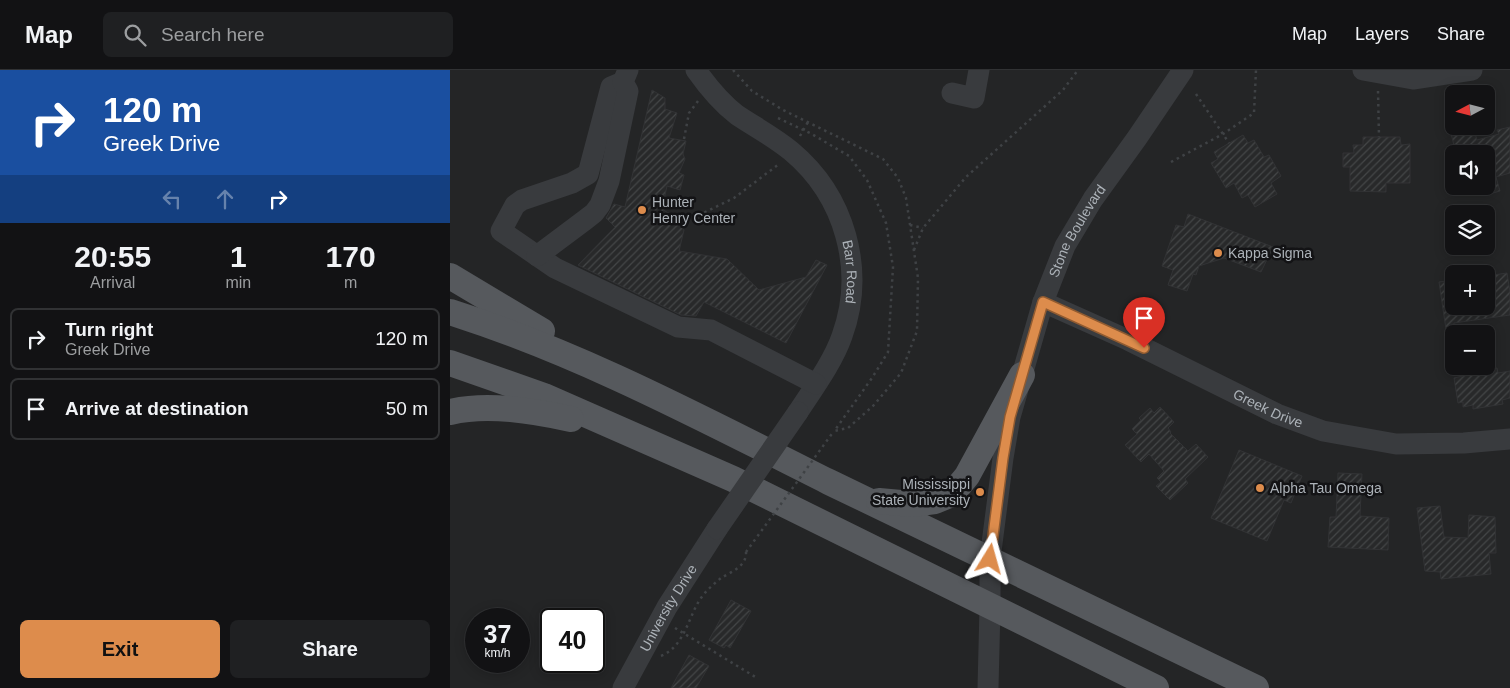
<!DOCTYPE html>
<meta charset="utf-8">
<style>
body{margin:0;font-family:Arial,sans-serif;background:#1f2022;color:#f1f3f6;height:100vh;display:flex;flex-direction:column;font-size:19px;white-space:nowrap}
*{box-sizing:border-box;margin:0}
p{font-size:16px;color:#9c9ea0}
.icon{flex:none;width:28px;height:28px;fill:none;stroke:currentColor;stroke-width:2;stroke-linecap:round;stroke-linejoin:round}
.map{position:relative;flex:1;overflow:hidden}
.panel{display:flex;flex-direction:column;background:#121214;width:450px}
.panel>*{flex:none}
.banner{background:#1a4fa0;color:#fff;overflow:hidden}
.needle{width:32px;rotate:263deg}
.fabs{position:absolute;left:995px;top:15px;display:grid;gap:10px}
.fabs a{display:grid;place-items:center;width:50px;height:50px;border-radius:8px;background:#121214;box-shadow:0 2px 12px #0003,0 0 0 1px #313234;font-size:25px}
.speed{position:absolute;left:15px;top:538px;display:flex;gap:10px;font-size:25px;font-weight:700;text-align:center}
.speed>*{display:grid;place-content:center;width:65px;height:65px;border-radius:50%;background:#121214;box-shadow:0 2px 12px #0003,0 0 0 1px #313234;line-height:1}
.speed small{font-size:12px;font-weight:400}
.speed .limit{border:2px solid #111;border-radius:8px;background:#fff;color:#111}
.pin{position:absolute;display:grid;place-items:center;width:42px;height:42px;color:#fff;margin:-51px -21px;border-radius:50% 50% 50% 0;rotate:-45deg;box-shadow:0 0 5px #0007}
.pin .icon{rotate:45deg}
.me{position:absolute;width:55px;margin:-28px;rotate:8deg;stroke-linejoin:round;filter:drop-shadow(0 0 4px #0008)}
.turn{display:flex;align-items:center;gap:18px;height:105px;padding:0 20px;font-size:22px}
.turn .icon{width:65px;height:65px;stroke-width:2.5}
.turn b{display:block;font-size:35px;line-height:42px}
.lanes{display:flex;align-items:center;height:48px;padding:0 20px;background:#0003;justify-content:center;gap:25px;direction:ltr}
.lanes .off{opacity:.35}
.eta{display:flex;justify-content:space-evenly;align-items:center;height:85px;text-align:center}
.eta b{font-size:30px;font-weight:600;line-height:35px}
.button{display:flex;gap:10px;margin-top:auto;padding:10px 20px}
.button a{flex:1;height:58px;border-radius:8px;background:#dd8c4c;color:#111;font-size:20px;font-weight:600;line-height:58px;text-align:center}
.button a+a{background:#1f2022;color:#f1f3f6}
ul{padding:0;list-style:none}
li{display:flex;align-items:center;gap:15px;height:62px;margin:0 10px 8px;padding:0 10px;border:2px solid #313234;border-radius:8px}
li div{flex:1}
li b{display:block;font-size:19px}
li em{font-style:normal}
header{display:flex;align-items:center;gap:30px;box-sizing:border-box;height:70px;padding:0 25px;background:#121214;border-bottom:1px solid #313234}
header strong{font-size:24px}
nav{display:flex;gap:28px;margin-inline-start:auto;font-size:18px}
.search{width:350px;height:45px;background:#1f2022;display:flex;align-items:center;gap:12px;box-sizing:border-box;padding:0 18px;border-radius:8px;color:#9c9ea0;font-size:19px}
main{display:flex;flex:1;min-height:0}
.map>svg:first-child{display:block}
.built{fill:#242526;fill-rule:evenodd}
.building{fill:url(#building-hatch);stroke:#323335}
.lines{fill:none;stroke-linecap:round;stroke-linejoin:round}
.path{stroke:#3f4245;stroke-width:2.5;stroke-dasharray:2.5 4;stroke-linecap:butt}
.minor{stroke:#393b3e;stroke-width:21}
.major{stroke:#56595d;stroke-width:26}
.path-bridge{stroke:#3f4245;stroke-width:2.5;stroke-dasharray:2.5 4;stroke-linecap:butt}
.minor-bridge{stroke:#393b3e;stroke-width:21}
.route-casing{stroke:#905b31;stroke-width:12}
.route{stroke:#dd8c4c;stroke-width:9}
.poi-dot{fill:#dd8c4c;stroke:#131315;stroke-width:2}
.labels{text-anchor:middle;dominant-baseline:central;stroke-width:5;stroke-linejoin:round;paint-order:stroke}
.poi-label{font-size:14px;fill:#acb2b8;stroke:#131315;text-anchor:start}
.street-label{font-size:14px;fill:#acb2b8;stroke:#131315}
</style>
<header>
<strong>Map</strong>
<div class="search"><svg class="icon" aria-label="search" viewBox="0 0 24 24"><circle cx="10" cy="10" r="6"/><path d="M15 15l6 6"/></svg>Search here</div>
<nav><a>Map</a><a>Layers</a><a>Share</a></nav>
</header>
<main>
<section class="panel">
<div class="banner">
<div class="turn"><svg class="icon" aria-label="right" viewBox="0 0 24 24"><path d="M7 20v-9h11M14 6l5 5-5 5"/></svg><div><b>120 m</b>Greek Drive</div></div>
<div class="lanes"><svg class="icon off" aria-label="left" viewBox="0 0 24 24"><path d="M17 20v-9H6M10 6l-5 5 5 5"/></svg><svg class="icon off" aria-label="ahead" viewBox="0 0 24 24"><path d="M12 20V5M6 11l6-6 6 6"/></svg><svg class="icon" aria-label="right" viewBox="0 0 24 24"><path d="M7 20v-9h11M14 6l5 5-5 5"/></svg></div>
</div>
<div class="eta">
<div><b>20:55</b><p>Arrival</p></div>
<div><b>1</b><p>min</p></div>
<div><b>170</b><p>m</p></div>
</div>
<ul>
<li><svg class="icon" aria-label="right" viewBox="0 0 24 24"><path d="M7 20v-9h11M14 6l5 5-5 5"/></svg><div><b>Turn right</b><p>Greek Drive</p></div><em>120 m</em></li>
<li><svg class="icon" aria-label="arrive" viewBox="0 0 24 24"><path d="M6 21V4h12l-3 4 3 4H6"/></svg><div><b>Arrive at destination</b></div><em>50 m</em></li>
</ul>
<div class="button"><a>Exit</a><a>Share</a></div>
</section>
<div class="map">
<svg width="1060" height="618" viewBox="0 0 1060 618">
<defs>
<pattern id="building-hatch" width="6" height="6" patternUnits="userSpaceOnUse" patternTransform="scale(1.25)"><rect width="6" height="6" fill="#28292a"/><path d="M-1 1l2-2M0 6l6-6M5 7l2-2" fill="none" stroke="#444647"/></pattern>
</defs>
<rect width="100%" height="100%" fill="#18181a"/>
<path class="built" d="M0,0H1060V618H0ZM1004,24H1036V56H1004ZM1004,84H1036V116H1004ZM1004,144H1036V176H1004ZM1004,204H1036V236H1004ZM1004,264H1036V296H1004ZM26,549H69V591H26ZM101,549H144V591H101Z"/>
<g class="building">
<path d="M202,20L215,28V39L227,43L219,68L236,71L233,84L235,89L229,103L234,105L230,120L217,116L212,139L228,149L234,160L229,181L277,189L309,220L356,207L366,190L377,195L336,273L254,232L246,246L231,245L128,195L165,157L156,148L164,134L175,137Z"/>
<path d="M999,56H1023L1027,70L1049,64L1047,60L1060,57V103L1046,107L1050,121L1036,125V84H1013L1012,81L1006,83Z"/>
<path d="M793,65L798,73L804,70L814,87L819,85L831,106L821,113L827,124L805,137L798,125L792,128L784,113L776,118L761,93L768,89L764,82Z"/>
<path d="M913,67H950L951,75L960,74V113H936V122L900,121V97H893V83H904L903,75H913Z"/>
<path d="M738,144L823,177L811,202L774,188L749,196L746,205L743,204L737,221L718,215L723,200L712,196L726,155L734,157Z"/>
<path d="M1057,203L1060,222V245L1004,253V265L997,266L989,212L1004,210V236H1036V206Z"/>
<path d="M1041,296L1042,299L1047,298L1048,303L1060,301V328L1052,330L1053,334L1023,339V335L1013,337V332L1008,333L1004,308L1026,303L1025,299Z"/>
<path d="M710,337L724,352L718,358L721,362L720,363L738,381L746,374L758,387L735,409L738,413L720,430L706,416L711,412L707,408L714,401L699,384L691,392L675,375L687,364L682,359L691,350L689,348L700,338L704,343Z"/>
<path d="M789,380L852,406L841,433L834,430L817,471L761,448Z"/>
<path d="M888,403L912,404L910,446L939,448L938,480L878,477L880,447H886Z"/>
<path d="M990,436L994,467L1018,468L1019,445L1045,447L1046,483H1039L1041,504L991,509L990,502L975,501L967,438Z"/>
<path d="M281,530L301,541L280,578L276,575L274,578L259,570Z"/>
<path d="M239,585L259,596L246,618H221Z"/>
</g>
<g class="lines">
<g class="path">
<path d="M283,0L302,21L333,40L433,89L448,108L456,128L468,208L467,261L451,303L423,336L398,358L384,361"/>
<path d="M928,21L929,67"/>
<path d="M746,24L779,73"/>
<path d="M328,48L360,63L399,86L417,110L436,153L443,197L438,282L422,308L385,360"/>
<path d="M350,66L358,52"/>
<path d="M234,69L239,43L248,31"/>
<path d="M721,92L773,64L804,43L806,0"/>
<path d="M231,154L284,128L329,94"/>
<path d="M460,155L473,158"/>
<path d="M464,180L473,158L516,107L613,20L628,0"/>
<path d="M225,558L307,608"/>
<path d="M211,586C237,575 238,543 254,524C259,518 265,513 271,508C281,502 297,496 296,482"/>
</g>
<g class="minor">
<path id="s1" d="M246,0C258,17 270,32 287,45C305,57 324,67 341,81C395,126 416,200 392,266C383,292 363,319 348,342"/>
<path d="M913,0L963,9L1022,0"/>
<path d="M173,12L161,17L138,104L122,113L72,130L65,135L51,161L105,198L228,257L261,260L366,314"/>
<path d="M502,23L524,28L529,0"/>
<path d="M87,186L135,150L144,143L150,135L159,111L178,21L173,12L178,0"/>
<path id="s2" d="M593,232L678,270L827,344L873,361L946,374L1014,373L1060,369"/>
<path id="s3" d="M173,618L217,537L267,459"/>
<path id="s4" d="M538,618L540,537V489L553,388L560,347L593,232L615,176L643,129L687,68L733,0"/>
</g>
<g class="major">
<path d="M0,206L92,261"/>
<path d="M0,242C132,284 255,350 379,412C521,482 664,549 806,618"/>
<path d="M0,293L94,326L283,409L706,618"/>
<path d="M0,342C38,333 84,341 121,349"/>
<path d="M429,431L462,434L485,431L502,424L517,406L572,305"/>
</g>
<path class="path-bridge" d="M296,482L384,361"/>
<path class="minor-bridge" d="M267,459L348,342"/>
</g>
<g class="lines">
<defs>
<path id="route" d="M540,489L553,388L560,347L593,232L694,278"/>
</defs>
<use href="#route" class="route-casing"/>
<use href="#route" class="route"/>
</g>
<g class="poi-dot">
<circle cx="192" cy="140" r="5"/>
<circle cx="768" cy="183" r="5"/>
<circle cx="810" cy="418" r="5"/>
<circle cx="530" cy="422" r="5"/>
</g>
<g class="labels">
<g class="poi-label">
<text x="202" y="132">Hunter<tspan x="202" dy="16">Henry Center</tspan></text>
<text x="778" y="183">Kappa Sigma</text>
<text x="520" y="414" text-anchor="end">Mississippi<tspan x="520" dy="16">State University</tspan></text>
<text x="820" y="418">Alpha Tau Omega</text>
</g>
<g class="street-label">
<text stroke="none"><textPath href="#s4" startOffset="471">Stone Boulevard</textPath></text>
<text stroke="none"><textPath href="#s1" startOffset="265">Barr Road</textPath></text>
<text stroke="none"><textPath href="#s2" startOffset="249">Greek Drive</textPath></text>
<text stroke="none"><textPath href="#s3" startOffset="92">University Drive</textPath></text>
</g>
</g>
</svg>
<div class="fabs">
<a><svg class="needle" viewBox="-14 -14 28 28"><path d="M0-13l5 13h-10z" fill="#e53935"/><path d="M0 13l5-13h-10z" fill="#9c9ea0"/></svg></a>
<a><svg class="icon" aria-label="sound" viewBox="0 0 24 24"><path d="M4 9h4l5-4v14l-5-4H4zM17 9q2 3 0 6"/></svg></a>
<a><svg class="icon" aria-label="layers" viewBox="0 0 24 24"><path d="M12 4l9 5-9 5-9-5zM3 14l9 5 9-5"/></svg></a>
<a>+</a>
<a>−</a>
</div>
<div class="speed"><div>37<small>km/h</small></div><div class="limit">40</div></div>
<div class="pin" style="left:694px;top:278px;background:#d93025"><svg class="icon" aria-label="arrive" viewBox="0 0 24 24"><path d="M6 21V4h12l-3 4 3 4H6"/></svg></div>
<svg class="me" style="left:540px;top:489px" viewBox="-20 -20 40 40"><path d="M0-17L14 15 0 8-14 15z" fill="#dd8c4c" stroke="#fff" stroke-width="4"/></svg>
</div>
</main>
